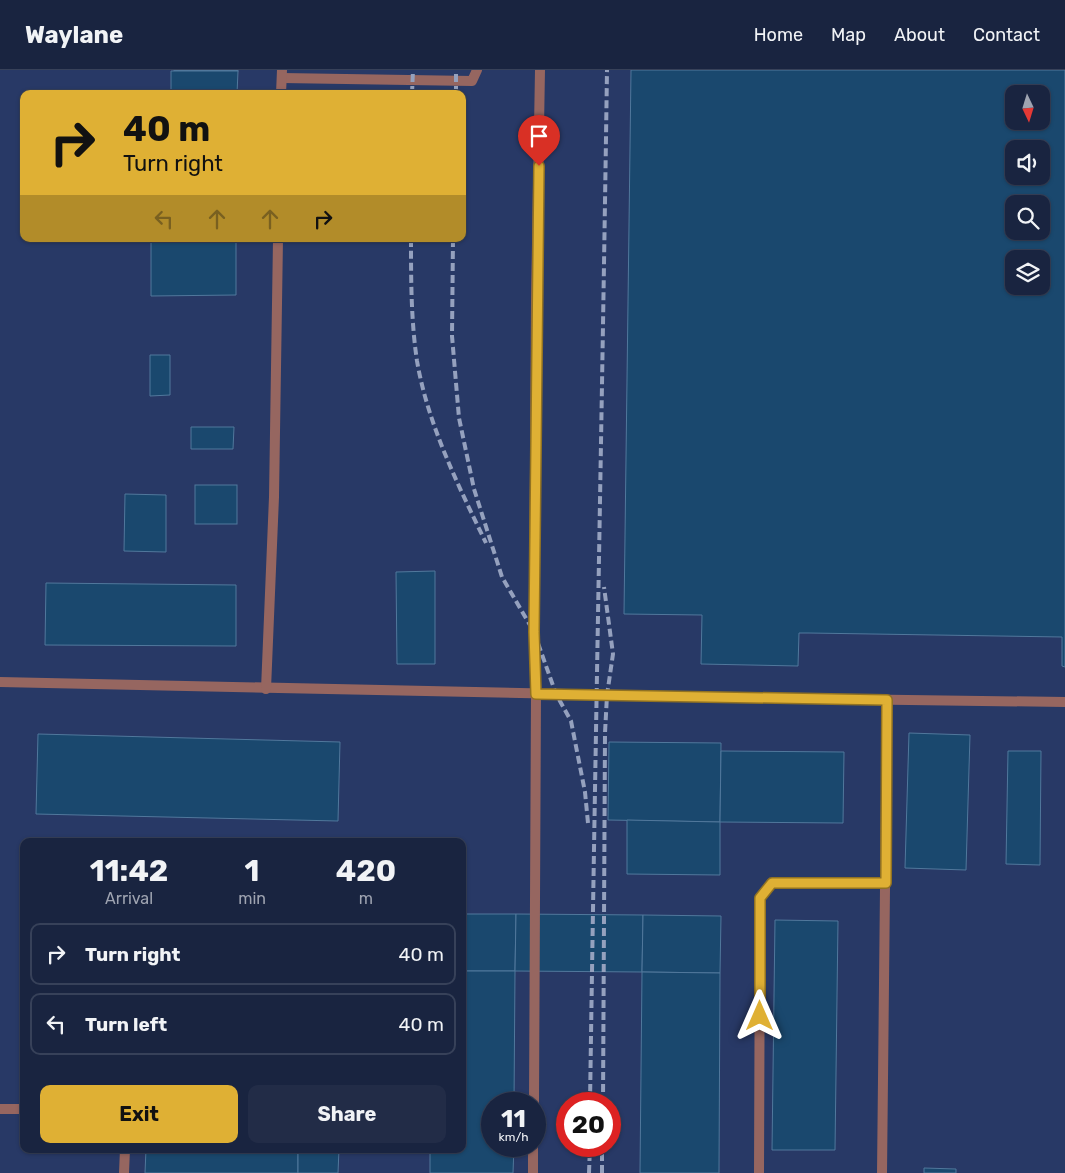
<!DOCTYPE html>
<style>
body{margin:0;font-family:Rubik,sans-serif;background:#222c47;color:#f1f3f6;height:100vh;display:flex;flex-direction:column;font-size:19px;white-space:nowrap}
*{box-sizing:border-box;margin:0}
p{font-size:16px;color:#9fa4b1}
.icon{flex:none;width:28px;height:28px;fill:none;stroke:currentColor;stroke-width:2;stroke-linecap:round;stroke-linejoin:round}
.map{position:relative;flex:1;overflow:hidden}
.drawer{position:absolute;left:20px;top:768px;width:446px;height:315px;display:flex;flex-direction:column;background:#192440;border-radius:10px;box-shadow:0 1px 4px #0004,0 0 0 1px #374159}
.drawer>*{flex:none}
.guide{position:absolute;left:20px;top:20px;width:446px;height:152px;border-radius:10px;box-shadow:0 1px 4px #0004,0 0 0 1px #374159;background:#dfb034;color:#111;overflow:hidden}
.needle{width:32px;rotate:176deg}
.fabs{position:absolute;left:1005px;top:15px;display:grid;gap:10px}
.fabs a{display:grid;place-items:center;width:45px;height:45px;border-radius:10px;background:#192440;box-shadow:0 1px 4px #0004,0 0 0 1px #374159;font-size:25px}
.speed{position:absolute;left:481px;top:1022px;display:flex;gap:10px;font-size:25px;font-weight:700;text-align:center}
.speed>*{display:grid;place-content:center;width:65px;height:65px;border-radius:50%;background:#192440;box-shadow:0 1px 4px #0004,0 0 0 1px #374159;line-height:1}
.speed small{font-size:12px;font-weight:400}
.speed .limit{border:8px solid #d22;background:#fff;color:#111}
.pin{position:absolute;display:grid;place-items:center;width:42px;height:42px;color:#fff;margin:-51px -21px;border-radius:50% 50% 50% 0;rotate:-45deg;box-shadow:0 0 5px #0007}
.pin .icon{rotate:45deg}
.me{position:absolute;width:55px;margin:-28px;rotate:0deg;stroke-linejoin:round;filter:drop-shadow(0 0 4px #0008)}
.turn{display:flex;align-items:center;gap:18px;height:105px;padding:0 20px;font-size:22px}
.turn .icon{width:65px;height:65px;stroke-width:2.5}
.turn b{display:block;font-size:35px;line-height:42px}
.lanes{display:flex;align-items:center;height:48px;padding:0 20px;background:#0003;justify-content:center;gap:25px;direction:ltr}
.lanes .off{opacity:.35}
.eta{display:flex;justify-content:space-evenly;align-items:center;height:85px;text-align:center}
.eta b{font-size:30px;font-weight:700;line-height:35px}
.button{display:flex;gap:10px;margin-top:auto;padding:10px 20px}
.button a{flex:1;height:58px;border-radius:10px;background:#dfb034;color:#111;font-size:20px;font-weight:700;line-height:58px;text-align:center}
.button a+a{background:#222c47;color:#f1f3f6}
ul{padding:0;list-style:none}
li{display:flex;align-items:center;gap:15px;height:62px;margin:0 10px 8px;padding:0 10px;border:2px solid #374159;border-radius:10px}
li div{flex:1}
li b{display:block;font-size:19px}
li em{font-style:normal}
header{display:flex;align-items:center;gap:30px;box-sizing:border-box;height:70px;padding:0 25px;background:#192440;border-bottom:1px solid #374159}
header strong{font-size:24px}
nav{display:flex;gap:28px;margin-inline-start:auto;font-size:18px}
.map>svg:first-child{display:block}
.built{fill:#283966;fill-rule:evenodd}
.building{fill:#1a486e;stroke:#51789c;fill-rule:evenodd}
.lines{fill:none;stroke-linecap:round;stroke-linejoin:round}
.service{stroke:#966660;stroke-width:10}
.minor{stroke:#966660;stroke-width:10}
.rail{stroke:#95a1be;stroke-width:4;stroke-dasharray:8 4;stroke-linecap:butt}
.route-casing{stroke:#917222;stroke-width:12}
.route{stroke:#dfb034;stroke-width:9}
</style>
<header>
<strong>Waylane</strong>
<nav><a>Home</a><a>Map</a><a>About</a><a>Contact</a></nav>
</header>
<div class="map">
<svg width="1065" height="1103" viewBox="0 0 1065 1103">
<rect width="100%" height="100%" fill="#213056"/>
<path class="built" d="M0,0H1065V1103H0ZM24,24H462V169H24ZM1014,24H1041V51H1014ZM1014,79H1041V106H1014ZM1014,134H1041V161H1014ZM1014,189H1041V216H1014ZM24,771H462V1079H24ZM492,1034H535V1076H492ZM568,1034H610V1076H568Z"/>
<g class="building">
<rect x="174" y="0" width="64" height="1"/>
<path d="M631,0H1065V597L1062,596V567L809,563H799L798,596L701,594L702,545L624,544ZM1014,24H1041V51H1014ZM1014,79H1041V106H1014ZM1014,134H1041V161H1014ZM1014,189H1041V216H1014Z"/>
<path d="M171,1H238L237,24H171Z"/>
<path d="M151,169H236V225L151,226Z"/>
<path d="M150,285H170V325L150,326Z"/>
<path d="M191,357H234L233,379H191Z"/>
<rect x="195" y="415" width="42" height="39"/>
<path d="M125,424L166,425V482L124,481Z"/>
<path d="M435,501V594H397L396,502Z"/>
<path d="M46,513L236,515V576L45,575Z"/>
<path d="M909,663L970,665L966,800L905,798Z"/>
<path d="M38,664L340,672L338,751L36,744Z"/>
<path d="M609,672L721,673L720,752L608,750Z"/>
<path d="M721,681L844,682L843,753L720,752Z"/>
<path d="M1008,681H1041L1040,795L1006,794Z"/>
<path d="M627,750L720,752V805L627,804Z"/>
<path d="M462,844H516L515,901H462Z"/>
<path d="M516,844L643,845L642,902L515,901Z"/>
<path d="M643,845L721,846L720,903L642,902Z"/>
<path d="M775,850L838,851L835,1080H772Z"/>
<path d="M462,901H515L514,1034H492V1076H514L513,1103H430V1079H462Z"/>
<path d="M642,902L720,903L719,1103H640Z"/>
<path d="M146,1079H298V1103H145Z"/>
<path d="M298,1079H339L338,1103H298Z"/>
<path d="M924,1098L956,1099V1103H924Z"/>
</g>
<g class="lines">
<g class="service">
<path d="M282,8L472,11L477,0"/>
<path d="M281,24L282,0"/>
<path d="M0,612L756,628L1065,632"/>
<path d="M266,619L274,427L278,169"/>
<path d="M0,1039H24"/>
<path d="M124,1103L125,1079"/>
<path d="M759,1103L760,828L772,813H886"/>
<path d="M882,1103L887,630"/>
</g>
<g class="minor">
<path d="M534,1034L536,624L534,562L536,230L540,0"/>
<path d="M533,1103V1076"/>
</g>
<g class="rail">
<path d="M412,24L413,0"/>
<path d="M456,24V0"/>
<path d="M411,169C411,209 411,251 417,291C428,355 458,415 486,473"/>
<path d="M453,169L452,266L459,348L474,419L502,507L534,562L556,624L571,651L585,722L588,753"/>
<path d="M590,1034C595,689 602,345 607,0"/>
<path d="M603,1034L605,663L607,625L613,584L604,517"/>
<path d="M589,1103L590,1076"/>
<path d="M602,1103V1076"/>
</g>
</g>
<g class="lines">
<defs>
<path id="route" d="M539,96L534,562L536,624L887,630L886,813H772L760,828V946"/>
</defs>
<use href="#route" class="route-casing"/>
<use href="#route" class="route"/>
</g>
</svg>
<div class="fabs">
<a><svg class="needle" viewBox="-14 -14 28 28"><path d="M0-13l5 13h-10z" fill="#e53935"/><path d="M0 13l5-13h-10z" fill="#9fa4b1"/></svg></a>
<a><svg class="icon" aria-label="sound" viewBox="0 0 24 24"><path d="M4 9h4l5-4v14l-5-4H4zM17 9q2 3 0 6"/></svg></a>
<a><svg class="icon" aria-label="search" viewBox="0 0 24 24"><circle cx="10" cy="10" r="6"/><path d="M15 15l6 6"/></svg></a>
<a><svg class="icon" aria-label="layers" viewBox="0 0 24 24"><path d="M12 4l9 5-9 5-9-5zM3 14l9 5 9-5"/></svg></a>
</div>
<div class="speed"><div>11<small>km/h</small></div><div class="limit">20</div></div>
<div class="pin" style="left:539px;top:96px;background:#d93025"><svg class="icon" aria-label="arrive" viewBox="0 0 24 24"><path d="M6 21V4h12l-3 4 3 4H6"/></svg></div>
<svg class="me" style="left:760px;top:946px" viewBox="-20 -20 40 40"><path d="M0-17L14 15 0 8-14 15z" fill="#dfb034" stroke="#fff" stroke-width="4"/></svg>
<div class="guide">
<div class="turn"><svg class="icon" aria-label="right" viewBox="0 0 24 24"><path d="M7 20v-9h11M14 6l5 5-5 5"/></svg><div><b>40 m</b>Turn right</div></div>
<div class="lanes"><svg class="icon off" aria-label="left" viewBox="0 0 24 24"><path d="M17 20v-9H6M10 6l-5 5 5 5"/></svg><svg class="icon off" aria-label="ahead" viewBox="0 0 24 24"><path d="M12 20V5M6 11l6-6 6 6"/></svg><svg class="icon off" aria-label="ahead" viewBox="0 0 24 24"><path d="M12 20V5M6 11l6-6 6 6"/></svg><svg class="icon" aria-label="right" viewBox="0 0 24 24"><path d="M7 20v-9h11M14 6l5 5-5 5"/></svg></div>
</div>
<section class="drawer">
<div class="eta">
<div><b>11:42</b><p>Arrival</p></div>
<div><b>1</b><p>min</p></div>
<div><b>420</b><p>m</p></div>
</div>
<ul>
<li><svg class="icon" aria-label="right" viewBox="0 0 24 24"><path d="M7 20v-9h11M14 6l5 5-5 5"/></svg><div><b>Turn right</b></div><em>40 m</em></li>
<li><svg class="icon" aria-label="left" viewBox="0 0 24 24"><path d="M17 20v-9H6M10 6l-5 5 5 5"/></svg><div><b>Turn left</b></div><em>40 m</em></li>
</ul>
<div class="button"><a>Exit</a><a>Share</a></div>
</section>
</div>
